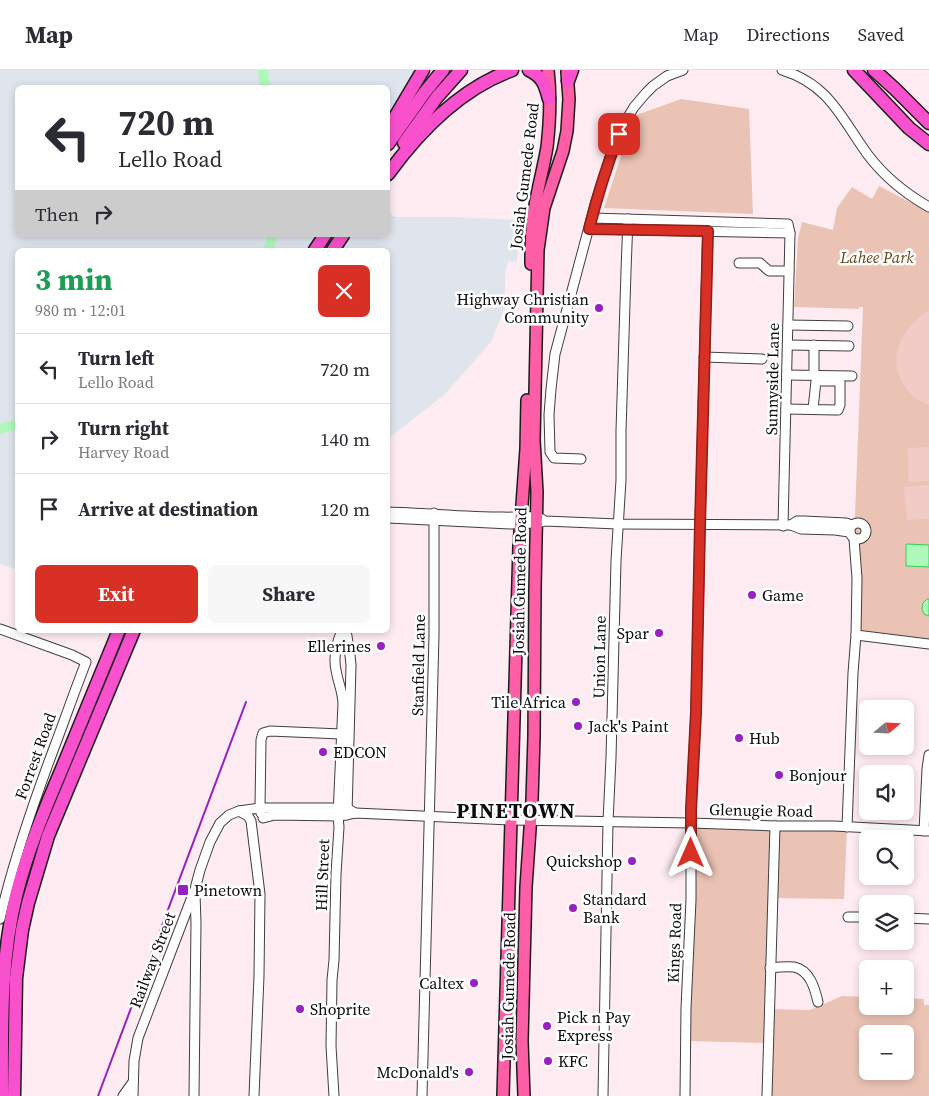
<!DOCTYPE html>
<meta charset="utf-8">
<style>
body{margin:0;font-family:"Source Serif 4",serif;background:#f7f7f7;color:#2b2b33;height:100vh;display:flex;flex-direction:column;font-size:19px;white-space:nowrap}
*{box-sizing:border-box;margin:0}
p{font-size:16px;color:#7c7c81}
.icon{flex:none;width:28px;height:28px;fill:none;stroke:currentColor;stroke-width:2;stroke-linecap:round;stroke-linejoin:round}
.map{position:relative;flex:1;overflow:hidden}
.panel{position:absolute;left:15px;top:178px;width:375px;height:385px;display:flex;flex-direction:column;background:#fff;border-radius:8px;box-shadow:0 2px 8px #0003}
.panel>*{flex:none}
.hud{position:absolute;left:15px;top:15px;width:375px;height:152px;border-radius:8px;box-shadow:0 2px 8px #0003;background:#fff;color:#2b2b33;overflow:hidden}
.needle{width:32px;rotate:71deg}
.fabs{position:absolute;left:859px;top:630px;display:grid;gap:10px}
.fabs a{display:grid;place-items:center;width:55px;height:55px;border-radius:8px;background:#fff;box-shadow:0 2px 8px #0003;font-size:25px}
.pin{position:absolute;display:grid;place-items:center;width:42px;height:42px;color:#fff;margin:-21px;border-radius:10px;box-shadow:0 2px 8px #0006}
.me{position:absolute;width:55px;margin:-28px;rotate:0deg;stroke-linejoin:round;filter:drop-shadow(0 0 4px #0008)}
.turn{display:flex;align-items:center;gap:18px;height:105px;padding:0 20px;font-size:22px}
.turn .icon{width:65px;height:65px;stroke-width:2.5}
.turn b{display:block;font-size:35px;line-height:42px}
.then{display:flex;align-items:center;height:48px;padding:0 20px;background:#0003;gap:10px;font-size:19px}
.round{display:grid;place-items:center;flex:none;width:52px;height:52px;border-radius:8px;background:#f7f7f7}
.headline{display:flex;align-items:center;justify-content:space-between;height:85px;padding:0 20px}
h1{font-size:30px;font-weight:700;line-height:38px;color:#1e9e55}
.action{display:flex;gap:10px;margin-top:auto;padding:10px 20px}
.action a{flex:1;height:58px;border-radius:8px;background:#d93025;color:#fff;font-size:20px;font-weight:700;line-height:58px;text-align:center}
.action a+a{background:#f7f7f7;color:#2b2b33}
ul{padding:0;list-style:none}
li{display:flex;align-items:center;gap:15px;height:70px;padding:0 20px;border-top:1px solid #e1e1e2}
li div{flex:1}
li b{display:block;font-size:19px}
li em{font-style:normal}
header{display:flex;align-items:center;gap:30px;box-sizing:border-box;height:70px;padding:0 25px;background:#fff;border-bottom:1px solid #e1e1e2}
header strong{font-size:24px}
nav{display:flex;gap:28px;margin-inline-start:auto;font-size:18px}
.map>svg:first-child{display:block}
.industrial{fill:#e0e4ec}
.green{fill:#eac3b4;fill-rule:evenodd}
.pitch{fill:#f1ccc6}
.water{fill:#aff8bb;stroke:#33d152}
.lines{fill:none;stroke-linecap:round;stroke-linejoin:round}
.river{stroke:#aff8bb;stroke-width:10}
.minor-casing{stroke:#3f3f3f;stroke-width:11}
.major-casing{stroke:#1d1d1d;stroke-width:14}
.highway-casing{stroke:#1d1d1d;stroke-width:15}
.minor{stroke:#fff;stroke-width:9}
.major{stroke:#fd5ea5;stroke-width:11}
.highway{stroke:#f950ce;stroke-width:12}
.rail{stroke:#9820c0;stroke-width:2}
.route-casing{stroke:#8d1f18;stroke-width:12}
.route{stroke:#d93025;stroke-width:9}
.poi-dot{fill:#9820c0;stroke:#fff;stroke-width:2}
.labels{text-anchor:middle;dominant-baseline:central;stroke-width:5;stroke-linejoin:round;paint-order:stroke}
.street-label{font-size:16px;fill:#0c0c0c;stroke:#fff}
.park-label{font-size:16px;font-style:italic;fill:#66471b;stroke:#fff}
.poi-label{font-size:16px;fill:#0c0c0c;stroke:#fff;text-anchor:start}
.district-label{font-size:21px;font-weight:bold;letter-spacing:1px;fill:#0c0c0c;stroke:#fff}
</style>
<header>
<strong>Map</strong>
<nav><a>Map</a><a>Directions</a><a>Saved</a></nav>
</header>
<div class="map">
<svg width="929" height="1026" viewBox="0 0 929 1026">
<rect width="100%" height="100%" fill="#ffecf3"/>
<path class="industrial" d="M0,0H416L388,48V18H18V165H388V139L394,147H454L519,150L517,192L508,191L505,205V237L491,272L445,324L388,369V180H18L17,500L0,494Z"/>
<g class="green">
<path d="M681,29L749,39L753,144L604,138L634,46Z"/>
<path d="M879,116L929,142V574L856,565L852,468L850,465L855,445L863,237H859V239L794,237L798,168L802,152L833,160L837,138L852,117L872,129Z"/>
<path d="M691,753L847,757L844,829L772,828L770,939L810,940L842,926L867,927L868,936H905V928L924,929V935H929V1026H767L769,973L686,971ZM868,964H905V1001H868Z"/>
</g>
<g class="pitch">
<path d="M929,240V335C924,332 916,330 912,325C883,296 898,260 929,240Z"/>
<path d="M929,377V411L909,412L907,378Z"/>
<path d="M929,415V449L907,450L904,417Z"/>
</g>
<g class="water">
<path d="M906,474L929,475V497L906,496Z"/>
<path d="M927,529H929V546L924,544L922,539L923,533Z"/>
</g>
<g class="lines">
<g class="river">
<path d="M263,0L265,18"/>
<path d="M268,180L273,165"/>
<path d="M0,359L18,354"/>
</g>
<defs>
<g id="minor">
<path d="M782,0C830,15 841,48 868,85C884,106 906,124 929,137"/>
<path d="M592,148L788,154L790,163L783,456"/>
<path d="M589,159L790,163"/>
<path d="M739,193H760L769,201H789"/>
<path d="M788,255L848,256"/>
<path d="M788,275L849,276"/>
<path d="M704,287L762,289"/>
<path d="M787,305L852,306"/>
<path d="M814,305V275"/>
<path d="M786,339L836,340H838L840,335V312L837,311H816L813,339"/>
<path d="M581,389L554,388L550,382L549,345L551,319L555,284L596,131L610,88L625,52L634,37L646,23L653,16L667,6L683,0"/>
<path d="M388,442C426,443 465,447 503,447C516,448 530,444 542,449"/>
<path d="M388,448L510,454L536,453L545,451L618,454L791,455L801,459L835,460L849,462"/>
<circle cx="858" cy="461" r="8"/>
<path d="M791,455L797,451H804L846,453L852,455"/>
<path d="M0,559L72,585L86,592C75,620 65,649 54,678C33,734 13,791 0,849"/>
<path d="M346,560L350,585L351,595L347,744"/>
<path d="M856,565L929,574"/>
<path d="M239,741L248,746L251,751L260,824L259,906L254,1026"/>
<path d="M261,743L260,738L261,670L263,663L270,661L341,664"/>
<path d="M263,748L275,745L338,746L347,745L355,743L511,750L691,753L775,756H834L929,761"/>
<path d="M847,757L853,603L856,565L857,508L854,469"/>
<path d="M924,761L927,699L929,685"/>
<path d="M848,847H868"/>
<path d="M905,848L929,849"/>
<path d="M770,898C778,897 786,896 794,897C810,900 815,919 818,932"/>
<path d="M123,1026L133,1012"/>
<path d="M133,1026L134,991L138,968L195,819L200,800L210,772L220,753L229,745L239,741L260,738H331L348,739L355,743"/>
<path d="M194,1026L196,853L195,824"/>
<path d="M334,1026L331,976L332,910L334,890L336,804L339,757L338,746L343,633C342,619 338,613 336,600C333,587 337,572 342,560"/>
<path d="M422,1026L434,565V443"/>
<path d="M603,1026L608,752L611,688L616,491L621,410V361L626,201L628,149"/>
<path d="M685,1026L686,938L691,830V740L696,642L700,455L708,152"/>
<path d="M767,1026L775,756"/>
</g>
<g id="major">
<path d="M531,194C531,179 531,163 533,148C536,124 543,101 547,77C550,51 551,25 548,0"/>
<path d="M503,1026L519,476L526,379L527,330"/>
<path d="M524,1026L522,971L526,817L532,730L534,667L535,519L537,422L534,370L538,180L544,138L563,81L567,61L569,29L567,2"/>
</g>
<g id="highway">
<path d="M529,0C543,7 545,14 549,29"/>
<path d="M854,0L909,58L929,74"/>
<path d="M874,0L895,19L929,53"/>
<path d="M568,11L572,0"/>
<path d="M388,59L423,0"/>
<path d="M404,73L437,27L461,0"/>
<path d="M388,74L425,22L443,0"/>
<path d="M388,104C420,60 460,19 512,0"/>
<path d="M315,180L325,165"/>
<path d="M333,180L343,165"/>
<path d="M2,1026C2,959 0,891 16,826C27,782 44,741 61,701C80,654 100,607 119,560"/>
<path d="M14,1026L16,908L22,860L28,833L48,766L134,560"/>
</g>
</defs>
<use href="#minor" class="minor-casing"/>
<use href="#major" class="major-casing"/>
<use href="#highway" class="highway-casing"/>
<use href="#minor" class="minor"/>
<use href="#major" class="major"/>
<use href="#highway" class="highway"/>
<path class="rail" d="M98,1026L246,632"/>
</g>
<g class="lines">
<defs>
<path id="route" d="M619,64C607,95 597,127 589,159L708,161L700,455L696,642L691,740V783"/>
</defs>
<use href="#route" class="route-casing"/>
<use href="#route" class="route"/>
</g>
<g class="poi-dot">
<circle cx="599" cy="238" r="5"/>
<circle cx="752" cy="525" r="5"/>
<circle cx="659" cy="563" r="5"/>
<circle cx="381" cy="576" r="5"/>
<circle cx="576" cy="632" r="5"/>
<circle cx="578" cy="656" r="5"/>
<circle cx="739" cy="668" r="5"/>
<circle cx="323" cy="682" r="5"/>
<circle cx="779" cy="705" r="5"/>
<circle cx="632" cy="791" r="5"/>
<rect x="177" y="814" width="12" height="12" rx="2.5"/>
<circle cx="573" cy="838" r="5"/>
<circle cx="474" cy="913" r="5"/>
<circle cx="300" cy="939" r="5"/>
<circle cx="547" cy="956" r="5"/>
<circle cx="548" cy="991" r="5"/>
<circle cx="469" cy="1002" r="5"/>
</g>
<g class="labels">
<g class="street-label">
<text transform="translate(524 106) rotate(-83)">Josiah Gumede Road</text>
<text transform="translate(772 309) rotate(-89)">Sunnyside Lane</text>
<text transform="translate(519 511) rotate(-89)">Josiah Gumede Road</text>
<text transform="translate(599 587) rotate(-89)">Union Lane</text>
<text transform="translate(418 595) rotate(-89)">Stanfield Lane</text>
<text transform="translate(35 686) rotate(-70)">Forrest Road</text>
<text transform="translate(761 740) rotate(1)">Glenugie Road</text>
<text transform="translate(322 805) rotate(-88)">Hill Street</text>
<text transform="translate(674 873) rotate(-88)">Kings Road</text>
<text transform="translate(152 890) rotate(-69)">Railway Street</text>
<text transform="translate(508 916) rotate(-89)">Josiah Gumede Road</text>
</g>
<g class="park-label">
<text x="877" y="187">Lahee Park</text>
</g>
<g class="poi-label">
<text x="589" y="229" text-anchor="end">Highway Christian<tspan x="589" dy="18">Community</tspan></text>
<text x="762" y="525">Game</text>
<text x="649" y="563" text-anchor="end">Spar</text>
<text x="371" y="576" text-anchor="end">Ellerines</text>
<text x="566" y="632" text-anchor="end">Tile Africa</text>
<text x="588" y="656">Jack's Paint</text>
<text x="749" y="668">Hub</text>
<text x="333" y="682">EDCON</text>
<text x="789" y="705">Bonjour</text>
<text x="622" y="791" text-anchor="end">Quickshop</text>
<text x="194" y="820">Pinetown</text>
<text x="583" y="829">Standard<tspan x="583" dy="18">Bank</tspan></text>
<text x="464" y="913" text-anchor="end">Caltex</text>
<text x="310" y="939">Shoprite</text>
<text x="557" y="947">Pick n Pay<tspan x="557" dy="18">Express</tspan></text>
<text x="558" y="991">KFC</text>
<text x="459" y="1002" text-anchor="end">McDonald's</text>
</g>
<g class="district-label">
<text x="516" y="740">PINETOWN</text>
</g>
</g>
</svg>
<div class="fabs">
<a><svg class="needle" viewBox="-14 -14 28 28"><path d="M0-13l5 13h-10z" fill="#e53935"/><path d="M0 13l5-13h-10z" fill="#7c7c81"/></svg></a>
<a><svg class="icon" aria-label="sound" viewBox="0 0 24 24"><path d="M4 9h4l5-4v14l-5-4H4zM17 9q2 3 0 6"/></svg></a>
<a><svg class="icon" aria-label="search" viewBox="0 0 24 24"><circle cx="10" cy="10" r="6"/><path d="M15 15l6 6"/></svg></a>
<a><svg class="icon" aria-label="layers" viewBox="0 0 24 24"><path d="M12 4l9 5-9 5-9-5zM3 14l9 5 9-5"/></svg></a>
<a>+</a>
<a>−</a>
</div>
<div class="pin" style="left:619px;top:64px;background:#d93025"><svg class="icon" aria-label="arrive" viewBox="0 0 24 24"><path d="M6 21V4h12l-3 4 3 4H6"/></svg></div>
<svg class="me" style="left:691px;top:783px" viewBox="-20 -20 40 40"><path d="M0-17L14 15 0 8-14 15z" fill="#d93025" stroke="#fff" stroke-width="4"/></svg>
<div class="hud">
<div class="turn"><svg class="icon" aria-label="left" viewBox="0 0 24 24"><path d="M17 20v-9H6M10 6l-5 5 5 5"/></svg><div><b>720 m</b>Lello Road</div></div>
<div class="then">Then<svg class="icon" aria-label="right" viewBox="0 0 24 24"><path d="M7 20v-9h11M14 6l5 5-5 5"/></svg></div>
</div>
<section class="panel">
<div class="headline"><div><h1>3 min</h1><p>980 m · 12:01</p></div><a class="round" style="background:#d93025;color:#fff"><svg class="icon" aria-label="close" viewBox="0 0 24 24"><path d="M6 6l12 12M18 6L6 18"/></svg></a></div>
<ul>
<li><svg class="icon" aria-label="left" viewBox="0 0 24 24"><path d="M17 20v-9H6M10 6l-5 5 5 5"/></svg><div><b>Turn left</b><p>Lello Road</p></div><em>720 m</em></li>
<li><svg class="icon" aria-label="right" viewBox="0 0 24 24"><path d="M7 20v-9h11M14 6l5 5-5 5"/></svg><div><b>Turn right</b><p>Harvey Road</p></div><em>140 m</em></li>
<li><svg class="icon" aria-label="arrive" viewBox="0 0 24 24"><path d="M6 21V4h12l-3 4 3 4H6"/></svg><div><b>Arrive at destination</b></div><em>120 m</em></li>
</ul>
<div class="action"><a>Exit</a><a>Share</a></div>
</section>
</div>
